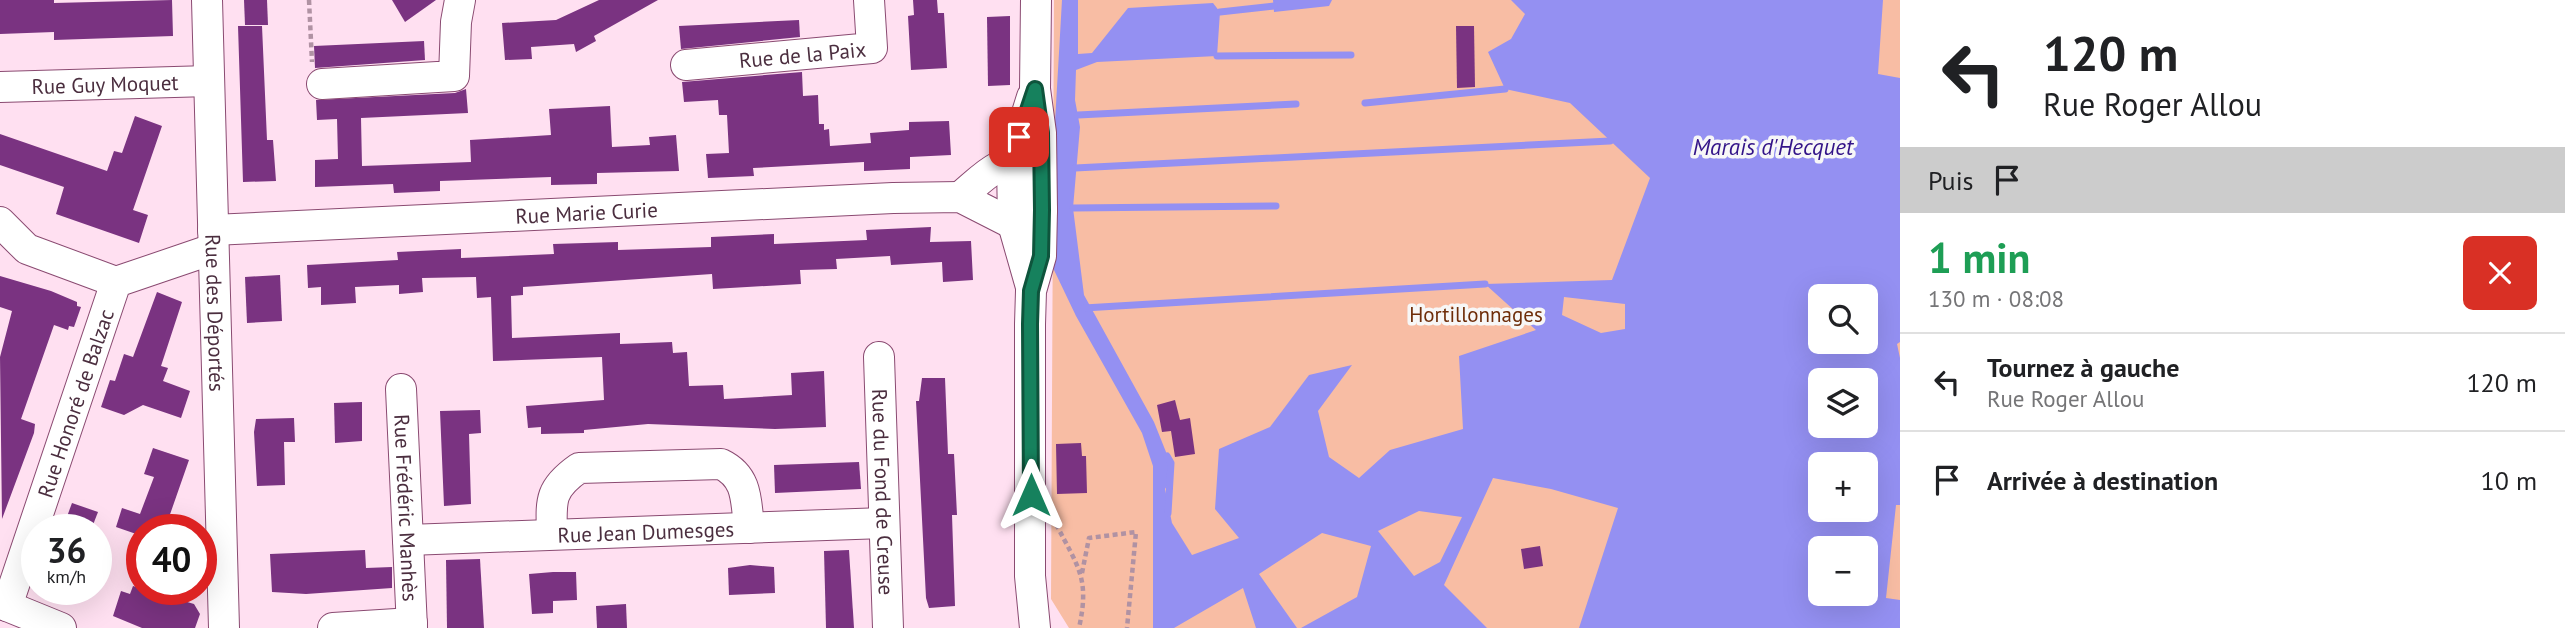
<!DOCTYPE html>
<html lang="fr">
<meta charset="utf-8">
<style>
body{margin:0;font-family:"PT Sans",sans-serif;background:#f6f6f6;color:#202124;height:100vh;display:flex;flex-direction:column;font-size:26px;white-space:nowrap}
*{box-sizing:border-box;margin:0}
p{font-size:23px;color:#757577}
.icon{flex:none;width:38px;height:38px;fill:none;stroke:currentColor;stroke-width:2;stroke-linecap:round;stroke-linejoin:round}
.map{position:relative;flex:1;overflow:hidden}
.panel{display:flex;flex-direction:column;background:#fff;width:665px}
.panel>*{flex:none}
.guide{background:#fff;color:#202124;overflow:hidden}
.tools{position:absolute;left:1808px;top:284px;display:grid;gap:14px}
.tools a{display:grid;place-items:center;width:70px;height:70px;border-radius:10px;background:#fff;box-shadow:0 7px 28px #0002;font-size:35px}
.speed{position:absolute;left:21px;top:514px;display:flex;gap:14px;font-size:35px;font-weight:700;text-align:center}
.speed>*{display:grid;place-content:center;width:91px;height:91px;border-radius:50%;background:#fff;box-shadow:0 7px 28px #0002;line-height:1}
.speed small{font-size:18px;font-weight:400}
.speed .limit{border:10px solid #d22;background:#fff;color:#111}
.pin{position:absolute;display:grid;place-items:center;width:60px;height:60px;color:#fff;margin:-30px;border-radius:14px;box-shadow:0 4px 10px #0006}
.me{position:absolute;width:77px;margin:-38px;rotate:0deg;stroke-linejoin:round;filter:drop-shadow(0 0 5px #0008)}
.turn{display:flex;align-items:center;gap:24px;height:147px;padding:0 28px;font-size:32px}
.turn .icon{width:91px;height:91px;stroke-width:2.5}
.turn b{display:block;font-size:49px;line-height:60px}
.then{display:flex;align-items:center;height:66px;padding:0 28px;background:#0003;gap:14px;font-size:26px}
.round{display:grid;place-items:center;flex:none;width:74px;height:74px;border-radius:10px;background:#f6f6f6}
.headline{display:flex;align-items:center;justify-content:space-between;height:119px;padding:0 28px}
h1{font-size:42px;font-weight:700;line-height:52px;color:#1e9e55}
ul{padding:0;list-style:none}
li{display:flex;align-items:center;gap:21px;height:98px;padding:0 28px;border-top:2px solid #e0e0e0}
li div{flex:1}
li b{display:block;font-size:26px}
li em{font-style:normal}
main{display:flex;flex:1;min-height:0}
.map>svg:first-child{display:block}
.green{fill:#f8bda4;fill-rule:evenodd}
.water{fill:#9490f2;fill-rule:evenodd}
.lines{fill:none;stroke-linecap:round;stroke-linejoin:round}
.stream{stroke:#9490f2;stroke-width:7}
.building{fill:#7a3381}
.minor-casing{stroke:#8a4a71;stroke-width:32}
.path{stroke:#b092a3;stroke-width:4.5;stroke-dasharray:5 3.5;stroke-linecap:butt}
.minor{stroke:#fff;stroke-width:30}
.route-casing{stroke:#0e543c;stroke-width:18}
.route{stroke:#16815d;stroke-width:12}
.labels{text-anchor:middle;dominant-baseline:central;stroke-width:7;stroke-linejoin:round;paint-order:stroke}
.street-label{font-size:21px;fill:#4b2e3f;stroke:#f7f7f7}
.park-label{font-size:21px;fill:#6e2d09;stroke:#f7f7f7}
.water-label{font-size:23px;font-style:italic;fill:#331488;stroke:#f7f7f7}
</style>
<main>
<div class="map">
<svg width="1900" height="628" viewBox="0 0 1900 628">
<rect width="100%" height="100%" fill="#ffe0f1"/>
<path class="green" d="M1054,0H1900V628H1069L1051,599ZM1820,296H1866V341H1820ZM1820,380H1866V425H1820ZM1820,464H1866V509H1820ZM1820,548H1866V593H1820Z"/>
<g class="water">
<path d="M1062,0H1078V54L1092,53L1128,8L1213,3L1220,12L1217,56L1097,62L1076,70L1075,100L1080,127L1073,208L1084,295L1154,422L1170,462L1169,483L1165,489L1172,523L1192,555L1239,538L1215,509L1219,449L1270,427L1309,375L1352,365L1318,411L1329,457L1359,478L1390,450L1463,429L1459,356L1536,330L1485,284L1612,280L1650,178L1570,103L1505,89L1488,52L1511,39L1525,14L1511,0H1883L1878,74L1900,78V342L1897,344L1900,358V505H1896L1886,598L1900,600V628H1579L1618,508L1551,489L1493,478L1444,585L1487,628H1301L1357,597L1371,546L1322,533L1259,574L1297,628H1256L1243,588L1174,628H1153V466L1142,433L1076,316L1054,270L1053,157ZM1820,296H1866V341H1820ZM1564,297L1625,304V329L1601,333L1562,315ZM1820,380H1866V425H1820ZM1820,464H1866V509H1820ZM1419,511L1462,517L1440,562L1414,576L1378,531ZM1820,548H1866V593H1820Z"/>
<path d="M1273,0H1332L1329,6L1274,12Z"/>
</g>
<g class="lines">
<g class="stream">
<path d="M1220,12L1274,6"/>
<path d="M1217,56L1351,55"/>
<path d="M1365,103L1505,89"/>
<path d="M1078,115L1296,104"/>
<path d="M1075,168L1610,141"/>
<path d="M1073,208L1276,206"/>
<path d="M1084,308L1485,284"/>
<path d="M1167,456L1171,463L1168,513"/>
</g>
</g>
<g class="building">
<path d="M0,0H54V3L172,0L173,36L54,40V32L0,34Z"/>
<path d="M244,0H267L268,25H245Z"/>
<path d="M392,0H436L405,22Z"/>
<path d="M599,0H658L594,36L596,41L576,52L574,44L531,47L532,59L505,60L502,23L556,20Z"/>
<path d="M913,0H937L938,13H944L947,68L911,70L908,16L914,15Z"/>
<path d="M1010,16V85L988,86L987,17Z"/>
<path d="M799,20L800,37L681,49L679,26Z"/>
<path d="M238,26H262L267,140H273L276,181L243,182Z"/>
<path d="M1456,26H1474L1475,87L1457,88Z"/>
<path d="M424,41L425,60L315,68L314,46Z"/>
<path d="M802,72L803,96L818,95L819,124H824V130L829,129L830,146L871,143L870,133L909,130V122L949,121L951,155L910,157V169L864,171V162L808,165L753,168L754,176L708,178L706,154L729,153L727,115H719L718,100L684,102L682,82Z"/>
<path d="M466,89L468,113L361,118L362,166L471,162L470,140L551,135L549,109L610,106L612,147L650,145L649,137L676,135L679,171L597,173V184L551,185V177L440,181V191L394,193L393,184L315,187V160L338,159L337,119L317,120L316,100L455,93Z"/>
<path d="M135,116L162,126L133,210L148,215L139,243L56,214L64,187L0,165V134L107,171L114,151L122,153Z"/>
<path d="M931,227L930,242L971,241L973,280L943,282L942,262L891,265L890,256L836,259L837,269L800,270L801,284L713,289L712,274L523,287V295L511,296L512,338L620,333V344L672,342L673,353L687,352L689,386L723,385L724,399L792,395L791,373L824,371L826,427L775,429L648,424L584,430V433L541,434V427L528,428L526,406L604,400L602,357L493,361L491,297L477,298L476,277L422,278L423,292L399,294V285L355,287L356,303L321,305V287L308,288L307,265L398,260L397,252L461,249V258L554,254L553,244L618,242V250L711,247V237L774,234V244L867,240L866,230Z"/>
<path d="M280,275L282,321L247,323L245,277Z"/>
<path d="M0,276L51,291L77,302V306L81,307L74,327L69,326L68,330L54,325L21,419L35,424L34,433L2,519L0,357L12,311L0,307Z"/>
<path d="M157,292L182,302L161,366L168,368L163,381L190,391L181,418L143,405L124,415L101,407L110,380L115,381L124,354L133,357Z"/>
<path d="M922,378H945L948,454H954L957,515H952L955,606L929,608L926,598L916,401H919Z"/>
<path d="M1175,400L1180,420L1190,418L1195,454L1175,457L1171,431L1162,432L1157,405Z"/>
<path d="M362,402V441L335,443L334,403Z"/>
<path d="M480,410L481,433L469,434L471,504L444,506L440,411Z"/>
<path d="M294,418L295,442H284L285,485L257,486L254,432L256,419Z"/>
<path d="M1081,443L1082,456H1086L1087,493L1057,494L1056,444Z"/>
<path d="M153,448L189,460L167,523L177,527L176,530H142V536L116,527L122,508L140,514L154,477L144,474Z"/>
<path d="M859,462L861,489L775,493L774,465Z"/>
<path d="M72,503L98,512L91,530H62Z"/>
<path d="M1540,546L1543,566L1524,569L1521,549Z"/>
<path d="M365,550L366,568L392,567V588L306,594L272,592L270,554Z"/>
<path d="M849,550L854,628H826L824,551Z"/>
<path d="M480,559L484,628H447L446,560Z"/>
<path d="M750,565L774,567L775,593L729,595L728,568Z"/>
<path d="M553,572H576L577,600L553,601V613L532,614L529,574Z"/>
<path d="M133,586L194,604L200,614L195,628H142L113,616L121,591L130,594Z"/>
<path d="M626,604L627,628H597L596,606Z"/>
</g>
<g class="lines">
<defs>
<g id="minor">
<path id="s1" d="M207,0L224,628"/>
<path id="s2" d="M686,65L872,48L869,0"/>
<path d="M322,84L454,76L456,22L460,0"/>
<path id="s3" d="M0,87L209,81"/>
<path d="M960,197C978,183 1004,151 1027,168"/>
<path d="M0,222L27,249L116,282"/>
<path id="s4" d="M213,230L893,198L960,197L1013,224L1042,210"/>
<path d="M1031,287L1013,224L1012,161L1032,97"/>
<path id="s5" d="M879,357L888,628"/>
<path id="s6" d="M401,389L412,628"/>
<path d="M552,534C551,501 549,489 579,468L721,464C748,477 746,501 749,528"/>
<path id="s7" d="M408,540L884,523"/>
<path id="s8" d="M7,606L116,282L213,249"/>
<path d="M7,606L61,628"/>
<path d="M333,628L412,623"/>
<path d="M1035,628L1030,576V324L1031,291L1041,256L1042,210L1041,133L1035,89L1036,0"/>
</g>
</defs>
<use href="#minor" class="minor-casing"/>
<g class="path">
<path d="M309,0L312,62"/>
<path d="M1056,524C1078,567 1090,578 1079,628"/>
<path d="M1082,573L1089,538L1136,532L1127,628"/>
</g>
<use href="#minor" class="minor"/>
</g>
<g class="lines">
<defs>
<path id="route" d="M1019,137L1035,89L1041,133L1042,210L1041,256L1031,291L1030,324L1031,495"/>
</defs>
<use href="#route" class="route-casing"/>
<use href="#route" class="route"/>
</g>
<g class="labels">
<g class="street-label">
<text stroke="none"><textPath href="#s2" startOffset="117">Rue de la Paix</textPath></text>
<text stroke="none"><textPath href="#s3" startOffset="105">Rue Guy Moquet</textPath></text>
<text stroke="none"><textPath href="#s4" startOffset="374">Rue Marie Curie</textPath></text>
<text stroke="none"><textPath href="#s1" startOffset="313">Rue des Déportés</textPath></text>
<text stroke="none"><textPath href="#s8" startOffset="214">Rue Honoré de Balzac</textPath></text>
<text stroke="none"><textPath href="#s5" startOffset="135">Rue du Fond de Creuse</textPath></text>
<text stroke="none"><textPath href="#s6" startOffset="119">Rue Frédéric Manhès</textPath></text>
<text stroke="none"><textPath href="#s7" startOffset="238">Rue Jean Dumesges</textPath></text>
</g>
<g class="park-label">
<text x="1476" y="314">Hortillonnages</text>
</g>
<g class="water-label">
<text x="1773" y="146">Marais d'Hecquet</text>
</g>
</g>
</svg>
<div class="tools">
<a><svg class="icon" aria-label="search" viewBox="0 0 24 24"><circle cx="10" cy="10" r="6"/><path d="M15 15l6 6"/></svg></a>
<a><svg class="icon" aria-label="layers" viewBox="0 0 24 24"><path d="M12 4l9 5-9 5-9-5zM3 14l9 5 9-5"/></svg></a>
<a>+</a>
<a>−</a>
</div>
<div class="speed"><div>36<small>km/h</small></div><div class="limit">40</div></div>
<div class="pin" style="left:1019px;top:137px;background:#d93025"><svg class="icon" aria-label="arrive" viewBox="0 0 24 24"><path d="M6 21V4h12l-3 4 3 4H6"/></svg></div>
<svg class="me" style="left:1031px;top:495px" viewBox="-20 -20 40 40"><path d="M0-17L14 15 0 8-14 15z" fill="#16815d" stroke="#fff" stroke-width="4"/></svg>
</div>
<section class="panel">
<div class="guide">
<div class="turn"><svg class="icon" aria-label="left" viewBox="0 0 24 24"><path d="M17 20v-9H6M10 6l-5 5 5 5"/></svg><div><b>120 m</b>Rue Roger Allou</div></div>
<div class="then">Puis<svg class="icon" aria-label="arrive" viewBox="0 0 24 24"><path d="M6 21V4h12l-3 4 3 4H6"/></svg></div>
</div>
<div class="headline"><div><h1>1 min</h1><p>130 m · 08:08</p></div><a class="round" style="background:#d93025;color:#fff"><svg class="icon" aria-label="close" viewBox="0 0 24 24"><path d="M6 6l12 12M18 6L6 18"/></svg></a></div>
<ul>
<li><svg class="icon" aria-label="left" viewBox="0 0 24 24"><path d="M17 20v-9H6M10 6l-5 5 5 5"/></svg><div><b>Tournez à gauche</b><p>Rue Roger Allou</p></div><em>120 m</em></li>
<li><svg class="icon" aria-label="arrive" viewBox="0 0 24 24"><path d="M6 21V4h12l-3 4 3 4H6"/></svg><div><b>Arrivée à destination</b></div><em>10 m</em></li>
</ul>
</section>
</main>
